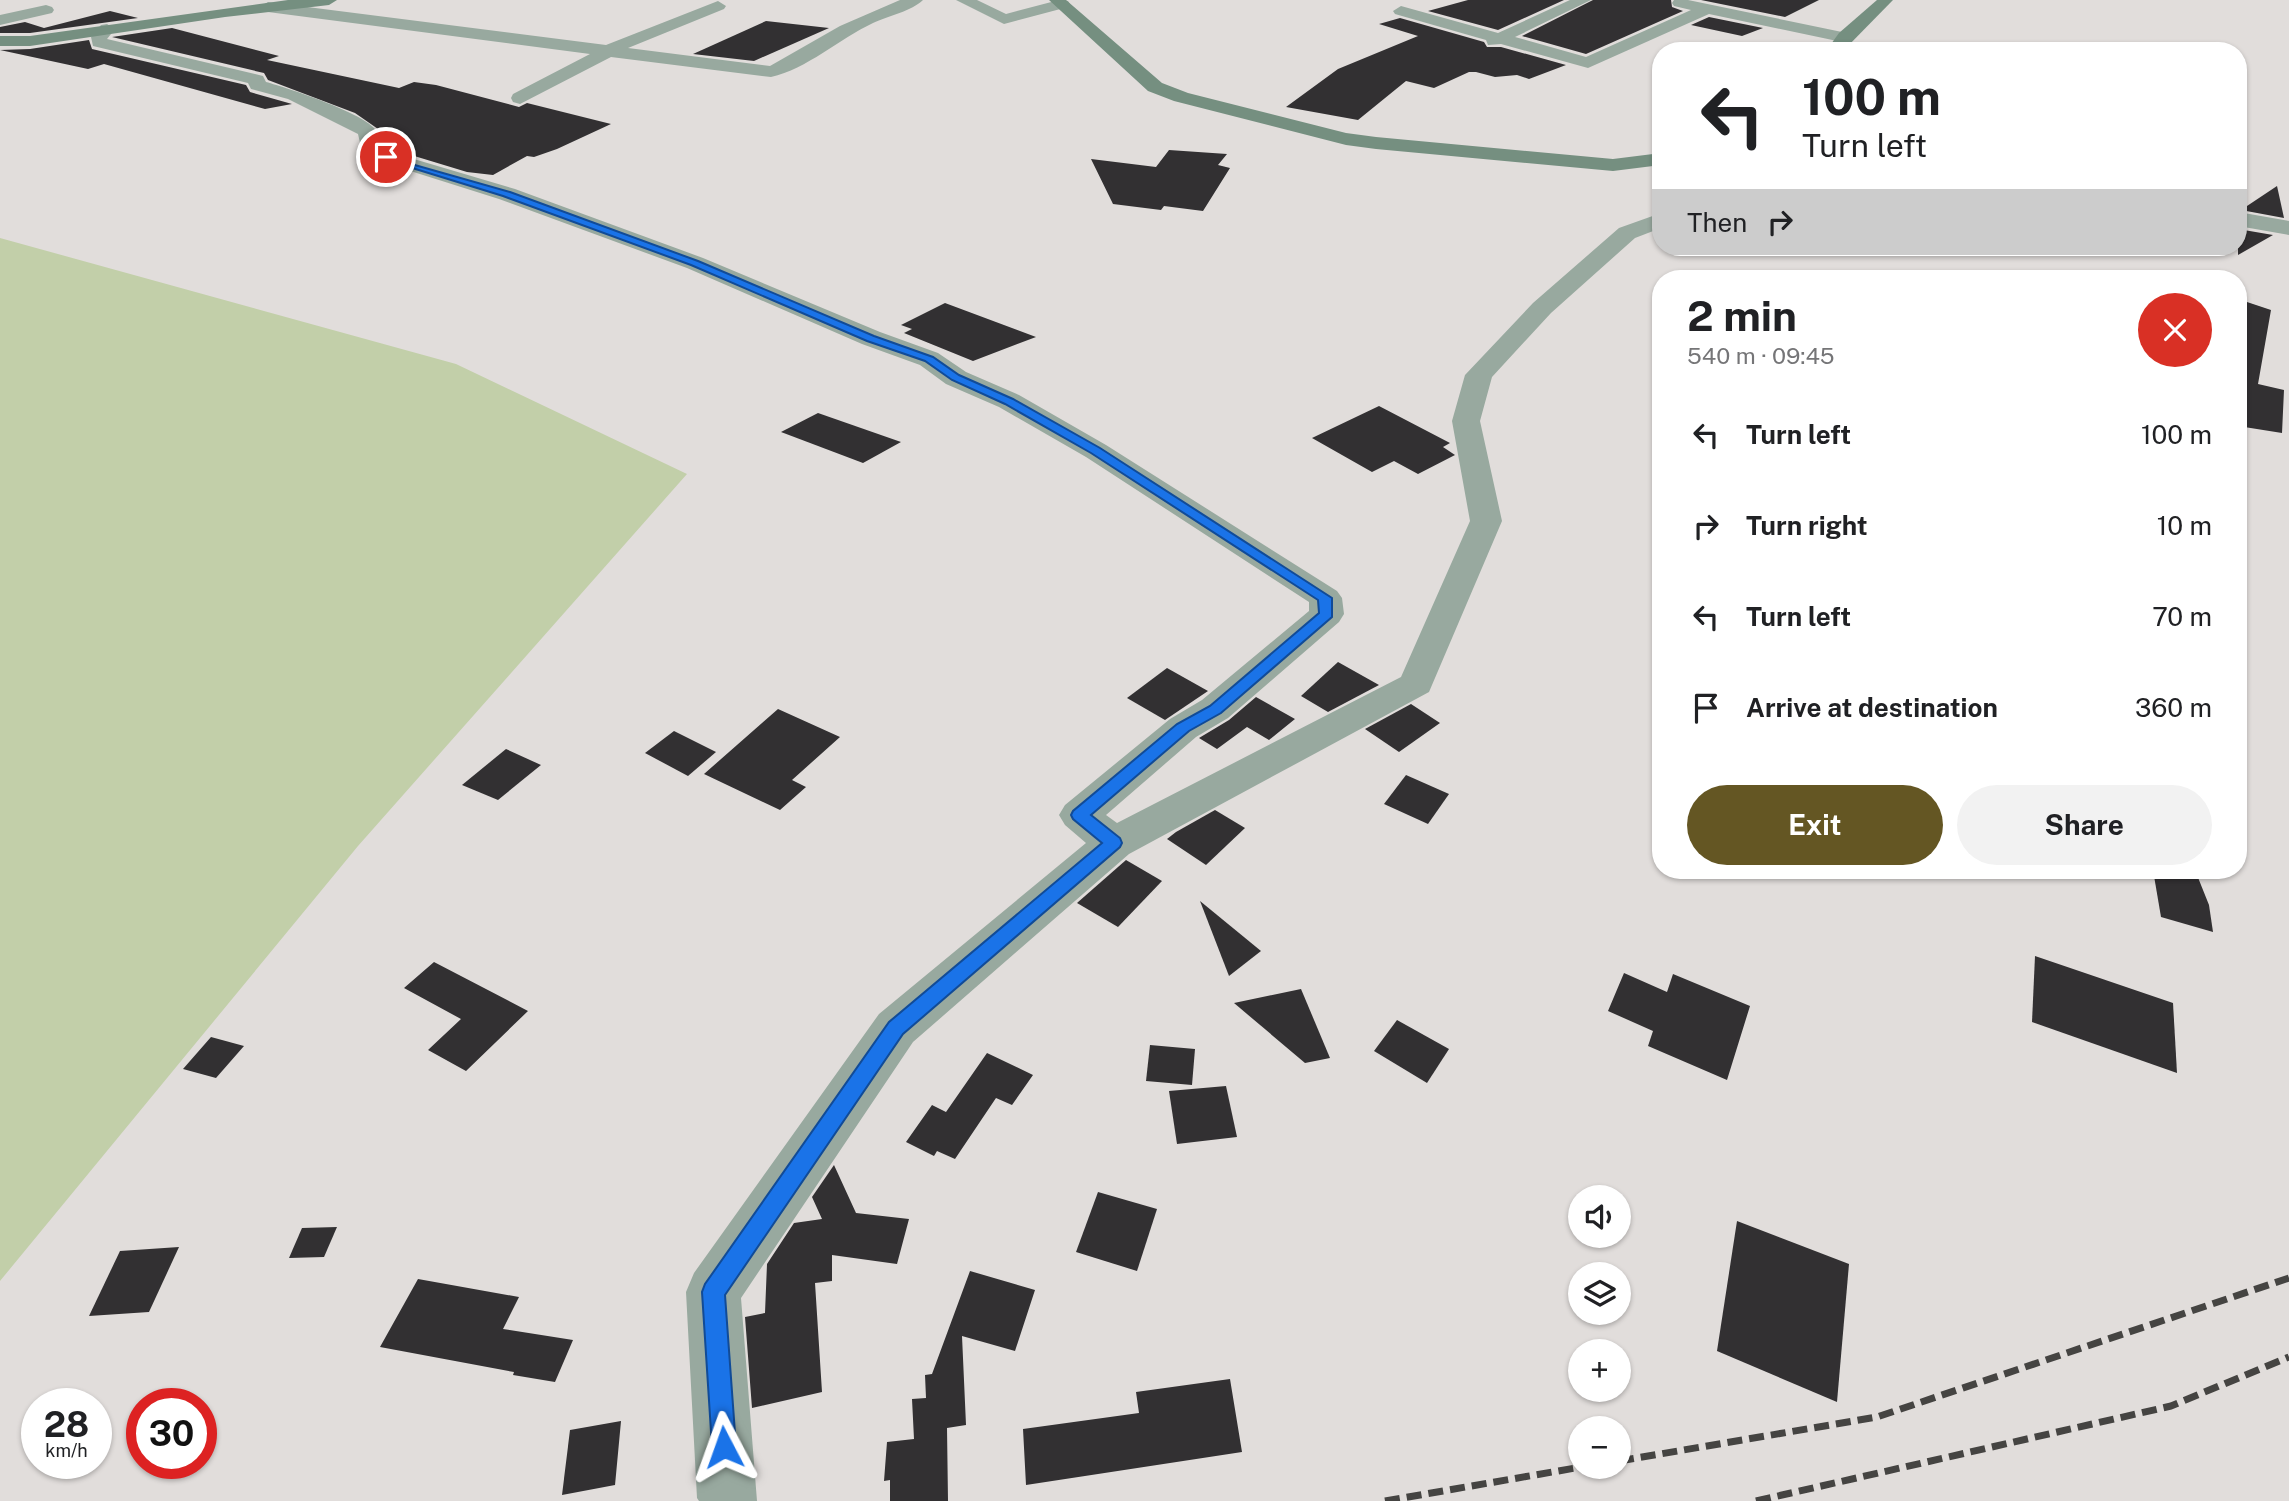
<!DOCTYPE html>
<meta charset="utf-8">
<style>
body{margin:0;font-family:"Public Sans",sans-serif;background:#f2f2f2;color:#202124;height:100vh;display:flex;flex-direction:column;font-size:26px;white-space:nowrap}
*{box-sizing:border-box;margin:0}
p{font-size:23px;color:#757577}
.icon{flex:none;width:38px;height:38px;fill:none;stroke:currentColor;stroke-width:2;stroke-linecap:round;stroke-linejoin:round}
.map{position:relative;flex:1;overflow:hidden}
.drawer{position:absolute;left:1652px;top:270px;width:595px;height:609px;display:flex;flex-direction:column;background:#fff;border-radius:28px;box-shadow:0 2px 5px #0004}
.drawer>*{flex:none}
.hud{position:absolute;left:1652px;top:42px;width:595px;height:214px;border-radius:28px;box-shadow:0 2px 5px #0004;background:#fff;color:#202124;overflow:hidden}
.controls{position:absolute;left:1568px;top:1185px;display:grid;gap:14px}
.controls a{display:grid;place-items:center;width:63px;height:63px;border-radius:50%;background:#fff;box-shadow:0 2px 5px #0004;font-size:35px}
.speed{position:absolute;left:21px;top:1388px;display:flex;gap:14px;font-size:35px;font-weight:700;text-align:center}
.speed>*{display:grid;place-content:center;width:91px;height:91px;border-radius:50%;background:#fff;box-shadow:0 2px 5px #0004;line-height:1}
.speed small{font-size:18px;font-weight:400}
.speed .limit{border:10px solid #d22;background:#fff;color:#111}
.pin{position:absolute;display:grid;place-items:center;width:60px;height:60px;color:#fff;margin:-30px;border:4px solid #fff;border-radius:50%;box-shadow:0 2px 7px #0007}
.me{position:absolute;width:77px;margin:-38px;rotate:356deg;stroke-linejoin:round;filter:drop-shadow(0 0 5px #0008)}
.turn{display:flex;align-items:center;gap:24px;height:147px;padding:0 35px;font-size:32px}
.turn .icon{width:91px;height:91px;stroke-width:2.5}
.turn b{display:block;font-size:49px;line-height:60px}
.then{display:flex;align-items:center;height:66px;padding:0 35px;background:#0003;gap:14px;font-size:26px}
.round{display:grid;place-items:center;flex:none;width:74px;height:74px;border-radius:37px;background:#f2f2f2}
.summary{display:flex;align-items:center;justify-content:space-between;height:119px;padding:0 35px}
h1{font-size:42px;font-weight:700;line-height:52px}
.action{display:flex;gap:14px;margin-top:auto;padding:14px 35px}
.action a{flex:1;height:80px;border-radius:42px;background:#645623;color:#fff;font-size:28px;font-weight:700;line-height:80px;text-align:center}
.action a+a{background:#f2f2f2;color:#202124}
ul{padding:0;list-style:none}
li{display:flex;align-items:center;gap:21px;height:91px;padding:0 35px}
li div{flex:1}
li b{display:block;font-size:26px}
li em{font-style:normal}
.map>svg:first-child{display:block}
.green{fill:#c2cfa9}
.building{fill:#323032}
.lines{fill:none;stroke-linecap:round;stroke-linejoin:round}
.street{fill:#98a99f;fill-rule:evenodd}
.secondary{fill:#758f80;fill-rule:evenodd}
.rail{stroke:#454442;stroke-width:7;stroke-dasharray:15 7;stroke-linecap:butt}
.route{fill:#1a73e8;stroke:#114b97;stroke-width:2}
</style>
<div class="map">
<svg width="2289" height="1501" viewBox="0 0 2289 1501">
<rect width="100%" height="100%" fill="#e1dddb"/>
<path class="green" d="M0,238L456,364L687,474L358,846L0,1281Z"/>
<g class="building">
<path d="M1468,0H1564L1498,30L1428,11Z"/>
<path d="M1593,0H1671L1672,7L1683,11L1586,54L1522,36Z"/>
<path d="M1701,0H1819L1785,17Z"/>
<path d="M110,11L138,18L30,33H0V27L25,22L44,28Z"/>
<path d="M1709,17L1763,28L1742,36L1691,25Z"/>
<path d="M1400,18L1484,42L1487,47H1501L1566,65L1529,79L1517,75L1495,77L1476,72H1469L1434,88L1406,81L1358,120L1286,107L1338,69L1418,36L1379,24Z"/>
<path d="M766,21L829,28L754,61L693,54Z"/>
<path d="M172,28L279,56L267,60L399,88L414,82L436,85L519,107L527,103L611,124L557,149L534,157L527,156L493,175L467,172L411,155L387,127L378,129L355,113L268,80L264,73L112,37Z"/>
<path d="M89,40L92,49L246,85L250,92L292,104L265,109L104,64L88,69L0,50L30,49Z"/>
<path d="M1169,150L1227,154L1218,165L1230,168L1203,211L1164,206L1161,210L1113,204L1091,159L1156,167Z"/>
<path d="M2277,186L2284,218L2241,210Z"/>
<path d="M2238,229L2273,235L2238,255Z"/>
<path d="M2238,299L2271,310L2258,384L2284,390L2282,433L2238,426Z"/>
<path d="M945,303L1036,337L973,361L904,333L912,329L901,325Z"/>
<path d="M1379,406L1450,443L1443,447L1455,455L1418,474L1394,461L1372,472L1312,438Z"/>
<path d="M818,413L901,442L863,463L781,432Z"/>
<path d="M1338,662L1379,685L1328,712L1301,696Z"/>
<path d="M1167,668L1208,691L1165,720L1127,698Z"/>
<path d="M1256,697L1295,719L1269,740L1247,727L1217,749L1199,738L1229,720Z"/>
<path d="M1411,704L1440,723L1399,752L1365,729Z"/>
<path d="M778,709L840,737L792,780L806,787L780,810L704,774Z"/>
<path d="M674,731L716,752L688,776L645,753Z"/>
<path d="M506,749L541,765L498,800L462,785Z"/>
<path d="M1406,775L1449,794L1428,824L1384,804Z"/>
<path d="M1215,810L1245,828L1206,865L1167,839L1176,832Z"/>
<path d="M1126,860L1162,881L1118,927L1077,903Z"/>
<path d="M2153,870H2195L2209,905L2213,932L2161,917Z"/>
<path d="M1200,901L1261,951L1229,976Z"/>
<path d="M2035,956L2173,1003L2177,1073L2032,1022Z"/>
<path d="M434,962L528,1011L466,1071L428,1050L461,1019L404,988Z"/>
<path d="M1624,973L1667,992L1673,974L1750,1006L1727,1080L1648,1046L1653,1031L1608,1011Z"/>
<path d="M1301,989L1330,1058L1305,1063L1234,1003Z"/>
<path d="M1397,1020L1449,1049L1427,1083L1374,1051Z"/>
<path d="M211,1037L244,1046L216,1078L183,1069Z"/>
<path d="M1150,1045L1195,1049L1192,1085L1146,1081Z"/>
<path d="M987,1053L1033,1075L1012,1105L996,1098L955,1159L937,1151L934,1156L906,1142L932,1105L946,1112Z"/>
<path d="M1226,1086L1237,1137L1177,1144L1169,1091Z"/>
<path d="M834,1165L856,1213L909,1219L897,1264L832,1255V1281L815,1283L822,1392L752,1408L745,1317L765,1313L767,1264L794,1223L822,1219L812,1197Z"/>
<path d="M1098,1192L1157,1209L1137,1271L1076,1252Z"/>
<path d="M1737,1221L1849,1264L1837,1402L1717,1351Z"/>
<path d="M337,1227L324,1257L289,1258L302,1228Z"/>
<path d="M179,1247L149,1312L89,1316L120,1251Z"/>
<path d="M970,1271L1035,1290L1015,1351L962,1336L966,1425L947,1428L948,1501H890V1480L884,1481L887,1442L914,1439L912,1399L926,1398L925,1375L932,1374Z"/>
<path d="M418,1279L519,1297L503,1329L573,1340L555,1382L513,1375L514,1372L380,1347Z"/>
<path d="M1230,1379L1242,1452L1026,1485L1023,1429L1139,1413L1136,1392Z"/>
<path d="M621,1421L615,1485L562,1495L570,1430Z"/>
</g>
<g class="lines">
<g class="street">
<path d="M900,0H923C912,11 888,16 873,23C839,39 807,69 771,77L611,57L520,104L513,102L511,98L513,94L590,54L268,12L260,7L268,2L606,45L718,1L726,6L724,9L628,48L770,66L840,26Z"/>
<path d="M956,0H977L1006,14L1059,0L1068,1L1070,4L1068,7L1004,24Z"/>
<path d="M1570,0H1591L1515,37L1586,57L1691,10L1674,6L1672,3L1674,0H1688L1842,32L1850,37L1842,42L1709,14L1588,68L1501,44L1488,45L1486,40L1395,14L1393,11L1401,6L1498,33Z"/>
<path d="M46,5L52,7L54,10L52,13L0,25V15Z"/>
<path d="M107,24L115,29L107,39L263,76L266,82C288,88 360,112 374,128C380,134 380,141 380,149L515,189L703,258L880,332L938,353L966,372L1019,395L1106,445L1337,591L1342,598L1344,614L1339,622L1228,718L1196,737L1106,815L1117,823L1401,677L1470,521L1452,421L1465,375L1533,303L1619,228L1661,213V228L1635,238L1551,313L1492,377L1480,421L1502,521L1429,692L1129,854L913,1042L741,1298L757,1501H699L697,1498L686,1292L694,1273L879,1014L1086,843L1065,825L1059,815L1065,805L1170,719L1202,700L1309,611V602L1086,457L999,407L946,384L920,365L862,344L687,268L499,199L363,156L358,134L288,99L251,89L248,83L93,46L91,37L101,25Z"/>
<path d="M2238,212L2289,221V235L2238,226Z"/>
</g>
<g class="secondary">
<path d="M288,0H337L329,5L225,17L30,46H0V36H30Z"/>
<path d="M1049,0H1066L1162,83L1188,93L1346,133L1376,137L1613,159L1661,153V165L1613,171L1376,149L1346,145L1174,101L1148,91Z"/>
<path d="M1877,0H1893L1843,51H1826L1839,33Z"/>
</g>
<g class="rail">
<path d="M1619,1461L1877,1417L2289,1278"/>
<path d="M1385,1501L1587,1466"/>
<path d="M1756,1501L2171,1406L2289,1357"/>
</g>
</g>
<path class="route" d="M383,156L510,192L698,261L874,336L933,357L959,375L1013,399L1100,448L1332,598V617L1221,713L1189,731L1091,815L1120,838L1122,843L1120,847L903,1034L725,1295L736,1447L733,1455L724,1459L715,1455L712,1447L702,1292L705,1284L889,1022L1102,843L1073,819L1071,815L1073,811L1177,724L1210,706L1319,613L1318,600L1091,453L1005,404L952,380L925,361L867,341L691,265L503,196L383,159Z"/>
</svg>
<div class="controls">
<a><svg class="icon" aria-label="sound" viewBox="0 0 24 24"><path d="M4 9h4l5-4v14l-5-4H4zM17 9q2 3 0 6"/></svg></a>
<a><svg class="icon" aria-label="layers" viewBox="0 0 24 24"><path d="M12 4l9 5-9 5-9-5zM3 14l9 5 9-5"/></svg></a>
<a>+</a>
<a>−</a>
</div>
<div class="speed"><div>28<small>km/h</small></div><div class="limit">30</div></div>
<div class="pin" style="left:386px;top:157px;background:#d93025"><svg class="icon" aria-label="arrive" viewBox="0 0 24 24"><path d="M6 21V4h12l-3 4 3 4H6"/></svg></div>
<svg class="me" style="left:724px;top:1447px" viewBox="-20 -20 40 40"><path d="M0-17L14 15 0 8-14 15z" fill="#1a73e8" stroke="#fff" stroke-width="4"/></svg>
<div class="hud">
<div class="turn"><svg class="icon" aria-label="left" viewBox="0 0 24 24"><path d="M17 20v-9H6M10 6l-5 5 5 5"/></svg><div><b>100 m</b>Turn left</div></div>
<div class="then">Then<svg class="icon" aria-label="right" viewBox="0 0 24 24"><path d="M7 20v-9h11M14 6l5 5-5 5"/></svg></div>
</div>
<section class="drawer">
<div class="summary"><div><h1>2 min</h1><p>540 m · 09:45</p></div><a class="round" style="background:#d93025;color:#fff"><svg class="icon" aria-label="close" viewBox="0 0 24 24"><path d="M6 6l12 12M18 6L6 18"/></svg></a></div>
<ul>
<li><svg class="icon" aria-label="left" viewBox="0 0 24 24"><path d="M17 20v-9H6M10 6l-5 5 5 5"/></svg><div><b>Turn left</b></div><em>100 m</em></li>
<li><svg class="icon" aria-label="right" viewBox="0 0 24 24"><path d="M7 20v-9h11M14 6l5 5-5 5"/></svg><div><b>Turn right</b></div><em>10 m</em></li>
<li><svg class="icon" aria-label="left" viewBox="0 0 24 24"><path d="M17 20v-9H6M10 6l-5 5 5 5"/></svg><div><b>Turn left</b></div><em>70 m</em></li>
<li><svg class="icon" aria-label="arrive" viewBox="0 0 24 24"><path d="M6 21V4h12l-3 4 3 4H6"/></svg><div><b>Arrive at destination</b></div><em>360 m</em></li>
</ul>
<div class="action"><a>Exit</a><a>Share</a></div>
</section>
</div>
